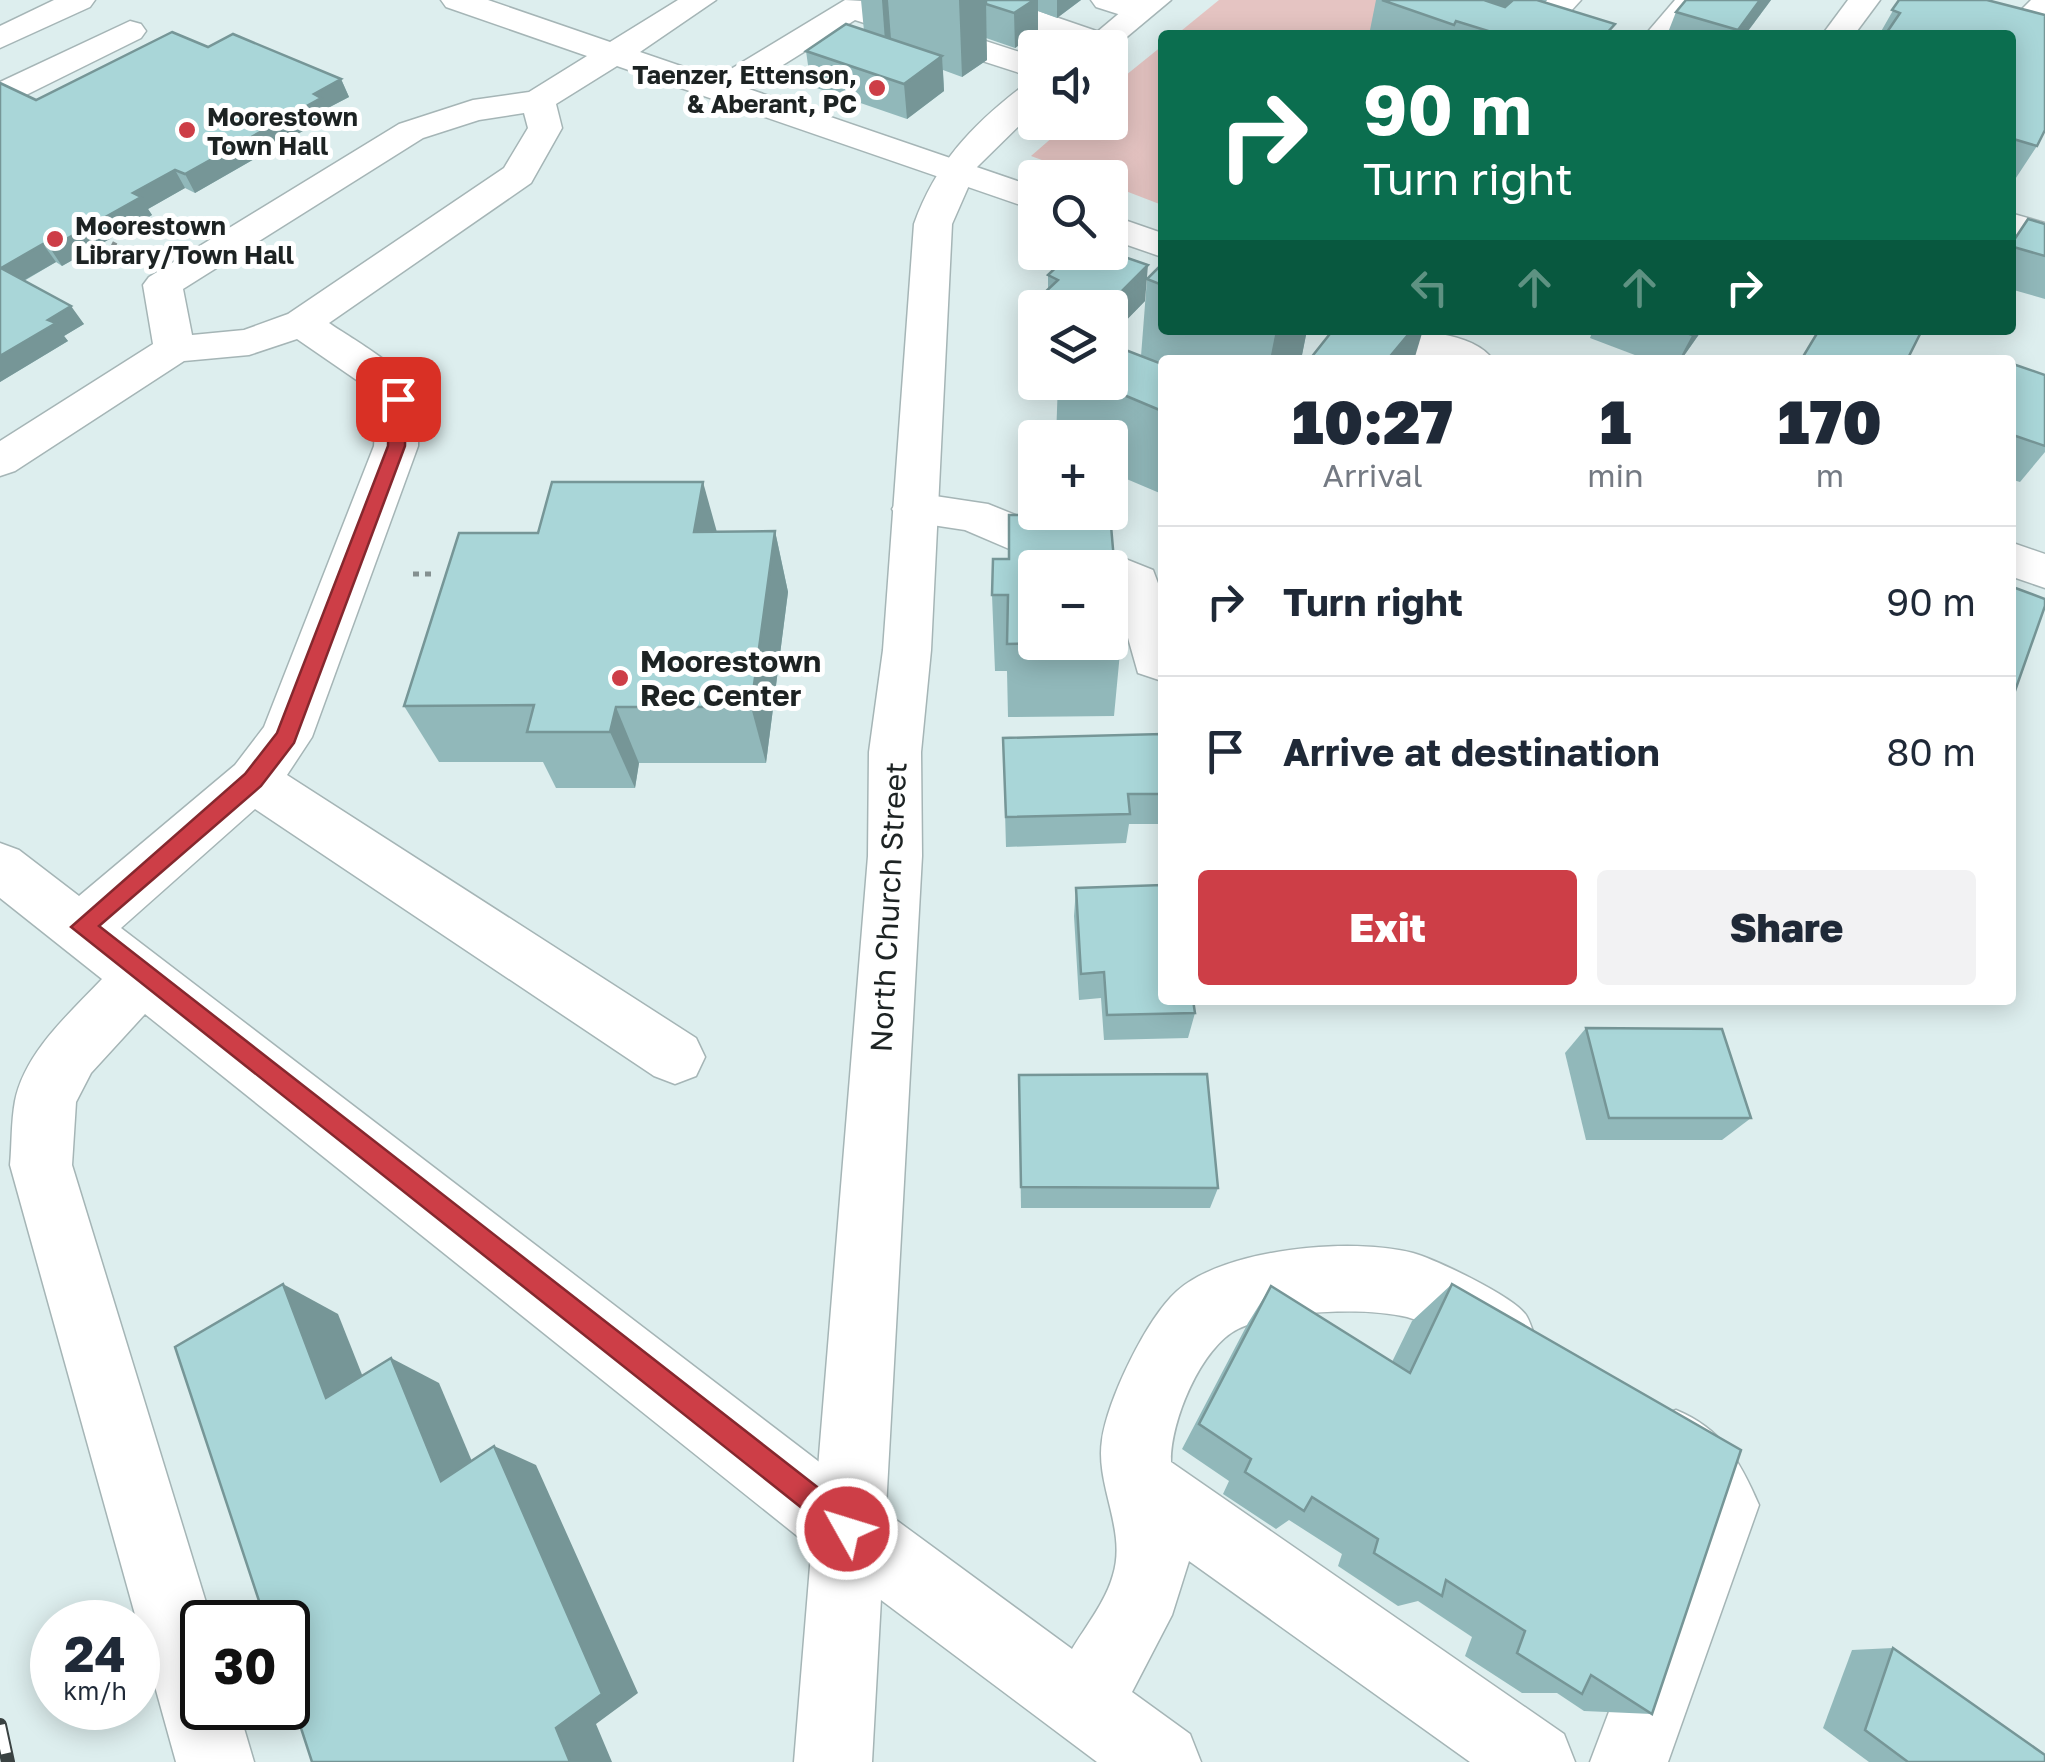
<!DOCTYPE html>
<meta charset="utf-8">
<style>
body{margin:0;font-family:"Golos Text",sans-serif;background:#f2f2f3;color:#1f2937;height:100vh;display:flex;flex-direction:column;font-size:38px;white-space:nowrap}
*{box-sizing:border-box;margin:0}
p{font-size:32px;color:#747a83}
.icon{flex:none;width:55px;height:55px;fill:none;stroke:currentColor;stroke-width:2;stroke-linecap:round;stroke-linejoin:round}
.map{position:relative;flex:1;overflow:hidden}
.drawer{position:absolute;left:1158px;top:355px;width:858px;height:650px;display:flex;flex-direction:column;background:#fff;border-radius:10px;box-shadow:0 5px 25px #0003}
.drawer>*{flex:none}
.hud{position:absolute;left:1158px;top:30px;width:858px;height:305px;border-radius:10px;box-shadow:0 5px 25px #0003;background:#0b6e4f;color:#fff;overflow:hidden}
.fabs{position:absolute;left:1018px;top:30px;display:grid;gap:20px}
.fabs a{display:grid;place-items:center;width:110px;height:110px;border-radius:10px;background:#fff;box-shadow:0 5px 25px #0003;font-size:50px}
.speed{position:absolute;left:30px;top:1600px;display:flex;gap:20px;font-size:50px;font-weight:700;text-align:center}
.speed>*{display:grid;place-content:center;width:130px;height:130px;border-radius:50%;background:#fff;box-shadow:0 5px 25px #0003;line-height:1}
.speed small{font-size:25px;font-weight:400}
.speed .limit{border:5px solid #111;border-radius:15px;background:#fff;color:#111}
.pin{position:absolute;display:grid;place-items:center;width:85px;height:85px;color:#fff;margin:-42px;border-radius:20px;box-shadow:0 5px 15px #0006}
.me{position:absolute;width:110px;margin:-55px;rotate:309deg;stroke-linejoin:round;filter:drop-shadow(0 0 8px #0008)}
.turn{display:flex;align-items:center;gap:35px;height:210px;padding:0 40px;font-size:45px}
.turn .icon{width:130px;height:130px;stroke-width:2.5}
.turn b{display:block;font-size:70px;line-height:85px}
.lanes{display:flex;align-items:center;height:95px;padding:0 40px;background:#0003;justify-content:center;gap:50px;direction:ltr}
.lanes .off{opacity:.35}
.eta{display:flex;justify-content:space-evenly;align-items:center;height:170px;text-align:center}
.eta b{font-size:60px;font-weight:800;line-height:70px}
.cta{display:flex;gap:20px;margin-top:auto;padding:20px 40px}
.cta a{flex:1;height:115px;border-radius:10px;background:#cd3e47;color:#fff;font-size:40px;font-weight:800;line-height:115px;text-align:center}
.cta a+a{background:#f2f2f3;color:#1f2937}
ul{padding:0;list-style:none}
li{display:flex;align-items:center;gap:30px;height:150px;padding:0 40px;border-top:2px solid #e0e1e3}
li div{flex:1}
li b{display:block;font-size:38px}
li em{font-style:normal}
.map>svg:first-child{display:block}
.green{fill:#e5c4c2}
.lines{fill:none;stroke-linecap:round;stroke-linejoin:round}
.minor-casing{stroke:#a5b5b6;stroke-width:3}
.major-casing{stroke:#a5b5b6;stroke-width:3}
.path-far1{stroke:#849090;stroke-width:4;stroke-dasharray:5 5;stroke-linecap:butt}
.path{stroke:#849090;stroke-width:5;stroke-dasharray:6 6;stroke-linecap:butt}
.minor{fill:#fff;fill-rule:evenodd}
.major{fill:#fff;fill-rule:evenodd}
.rail-casing{stroke:#3a4242;stroke-width:14}
.rail{stroke:#fff;stroke-width:10;stroke-dasharray:29;stroke-linecap:butt}
.wall{fill:#91b8ba}
.shaded-wall{fill:#769697}
.building{fill:#a9d6d8;stroke:#769697;stroke-width:2.5}
.route{fill:#cd3e47;stroke:#85282e;stroke-width:2.5}
.poi-dot{fill:#cd3e47;stroke:#fff;stroke-width:4}
.labels{text-anchor:middle;dominant-baseline:central;stroke-width:10;stroke-linejoin:round;paint-order:stroke}
.far-poi-label{font-size:25px;font-weight:bold;fill:#1d2323;stroke:#fff;text-anchor:start}
.poi-label{font-size:30px;font-weight:bold;fill:#1d2323;stroke:#fff;text-anchor:start}
.street-label{font-size:30px;fill:#1d2323;stroke:#fff}
</style>
<div class="map">
<svg width="2045" height="1762" viewBox="0 0 2045 1762">
<rect width="100%" height="100%" fill="#dee"/>
<g class="green">
<path d="M1219,0H1418L1374,35H1176Z"/>
<path d="M1162,46V205L1110,185V178L1088,177L1031,156L1069,123L1110,122V88Z"/>
</g>
<g class="lines">
<defs>
<g id="minor">
<path d="M54,0H95L90,7L0,48V26Z"/>
<path d="M441,0H488L610,42L678,0H716L640,52L716,78L845,0L862,1L1035,57V78L855,20L746,88L1035,187V210L617,66L556,104L562,128L531,183L329,323C352,339 411,371 419,399C423,412 418,432 418,446L312,737L287,775L696,1038L705,1057L696,1076L675,1084L654,1076L255,809L121,928L873,1503L1072,1649C1086,1626 1106,1601 1113,1575C1127,1530 1095,1485 1102,1440C1108,1399 1146,1319 1177,1291C1225,1248 1353,1237 1413,1253C1437,1260 1513,1296 1526,1315C1530,1321 1532,1330 1535,1336L1525,1360L1501,1370C1469,1356 1440,1326 1407,1317C1366,1307 1277,1310 1238,1329C1201,1347 1170,1422 1171,1462L1564,1734L1575,1762H1470L1189,1561L1172,1615L1132,1692L1190,1734L1201,1762H1097L821,1555L145,1014L91,1073L76,1102L72,1165L212,1622H202V1708H238L254,1762H176L10,1165C12,1144 11,1122 15,1101C25,1052 69,1014 102,979L0,898V843L19,850L79,896L235,765L264,727L374,446L377,402L358,381L297,339L249,355L184,361L15,471L0,476V441L153,344L143,285L149,277L399,124L473,100L529,92L587,56L446,7ZM524,113L528,128L504,168L288,314L244,330L192,335L183,289L423,138L479,120Z"/>
<path d="M959,0H1006L1111,36L1115,43L1110,50L1081,48L964,7Z"/>
<path d="M1091,0H1138L1156,11L1140,21L1096,7Z"/>
<path d="M1547,0H1581L1549,35H1515Z"/>
<path d="M1675,0H1708L1678,35H1645Z"/>
<path d="M1848,0H1880L1854,35H1822Z"/>
<path d="M2031,0H2045V21L2036,29H2014L2009,22Z"/>
<path d="M130,21L141,24L146,31L141,38L22,97L0,98V82Z"/>
<path d="M2010,213L2045,223V246L2010,236Z"/>
<path d="M1110,215L1162,233V257L1110,239Z"/>
<path d="M1371,330C1405,330 1472,329 1493,360C1459,360 1392,362 1371,330Z"/>
<path d="M915,493L988,504L1153,570L1162,594V681L1138,673L1115,592L1110,590V568H1054L965,530L899,520L892,509L899,498Z"/>
<path d="M2010,542L2045,554V588L2010,576Z"/>
<path d="M1676,1410C1722,1429 1740,1461 1759,1505L1668,1762H1590L1686,1508L1651,1470L1641,1445L1651,1420Z"/>
</g>
<g id="major">
<path d="M1135,0H1171L1110,51V48H1078Z"/>
<path d="M1035,83V110L977,167L952,224L931,650L921,752L922,856L872,1762H794L868,856L869,752L883,650L914,224C936,163 972,125 1023,86Z"/>
</g>
</defs>
<use href="#minor" class="minor-casing"/>
<use href="#major" class="major-casing"/>
<path class="path-far1" d="M112,243L125,250"/>
<path class="path" d="M413,574H437"/>
<use href="#minor" class="minor"/>
<use href="#major" class="major"/>
<defs>
<path id="rail" d="M0,1725L8,1762"/>
</defs>
<use href="#rail" class="rail-casing"/>
<use href="#rail" class="rail"/>
</g>
<g class="wall">
<path d="M861,0H1081L1057,18L1038,11V32L1015,48L986,38L987,60L962,77L943,70L944,91L907,119L811,86L806,51L864,31Z"/>
<path d="M1376,0H1547L1545,2L1611,35H1369Z"/>
<path d="M1771,0L1745,35H1667L1676,12Z"/>
<path d="M1899,0H1987L2045,15V130L2037,146L2010,187V35H1879Z"/>
<path d="M208,47L341,79L349,97L326,109L329,116L195,193L185,188L148,209L152,215L62,266L56,262L24,281L84,324L64,336L68,341L0,382V83L36,100Z"/>
<path d="M2028,219L2045,224V299L2010,289V244Z"/>
<path d="M1162,264V330H1307L1301,360H1162V494L1110,472V438H1056L1058,382H1110L1141,356L1147,279Z"/>
<path d="M1048,275L1145,301L1111,336L1110,308H1041L1042,295L1048,290Z"/>
<path d="M1593,330H1702L1681,360H1648L1590,338Z"/>
<path d="M2010,363L2045,375V452L2020,482L2010,479Z"/>
<path d="M775,531L788,592L766,763H639L635,788H556L543,762H439L404,706L717,532Z"/>
<path d="M993,559L1121,642L1114,716L1008,717L1007,671H995L992,595Z"/>
<path d="M1162,734V824H1129L1126,843L1006,847L1003,738Z"/>
<path d="M1076,888L1195,1013L1188,1038L1104,1040L1101,998L1079,1000L1074,916Z"/>
<path d="M1586,1028L1751,1118L1722,1140H1586L1565,1053Z"/>
<path d="M1019,1075L1218,1188L1210,1208H1021Z"/>
<path d="M1452,1284L1652,1714L1584,1711L1557,1693H1522L1465,1656L1472,1637L1418,1601L1398,1606L1338,1566L1342,1554L1289,1520L1276,1529L1223,1494L1229,1481L1182,1449L1248,1323L1271,1286L1392,1362L1412,1321Z"/>
<path d="M1893,1648L2045,1762H1869L1823,1728L1852,1650Z"/>
</g>
<g class="shaded-wall">
<path d="M882,0H888L892,52L886,55Z"/>
<path d="M959,0H986L987,60L962,77Z"/>
<path d="M1034,0H1038V32L1015,48L1014,13Z"/>
<path d="M1057,0H1081L1057,18Z"/>
<path d="M1481,0H1514L1509,18Z"/>
<path d="M1760,0H1771L1745,35H1735Z"/>
<path d="M942,56L944,91L907,119L904,84Z"/>
<path d="M341,79L349,97L326,109L329,116L195,193L185,174L314,94Z"/>
<path d="M175,170L185,188L148,209L152,215L62,266L50,248L133,193Z"/>
<path d="M43,244L56,262L14,286L1,268Z"/>
<path d="M1148,265L1145,301L1111,336L1113,300Z"/>
<path d="M1107,298V308H1097Z"/>
<path d="M71,306L84,324L64,336L68,341L0,382V356L48,320Z"/>
<path d="M1276,330H1307L1301,360H1270Z"/>
<path d="M1412,330H1423L1414,360H1387Z"/>
<path d="M1695,330H1702L1681,360H1679Z"/>
<path d="M703,482L720,543L694,532Z"/>
<path d="M775,531L788,592L766,763L751,707Z"/>
<path d="M616,707L639,763L635,788L610,732Z"/>
<path d="M283,1284L338,1314L380,1420L326,1398Z"/>
<path d="M391,1358L439,1383L487,1497L441,1481Z"/>
<path d="M494,1446L536,1465L638,1693L596,1724L612,1762H570L556,1728Z"/>
</g>
<g class="building">
<path d="M986,0H1034L1014,13L986,4Z"/>
<path d="M1382,0H1484L1505,7L1513,0H1537L1615,24L1605,35H1501L1456,21L1454,25Z"/>
<path d="M1686,0H1760L1738,30L1676,12Z"/>
<path d="M1899,0H1987L2045,15V130L2037,146L2010,138V35H1885L1900,13L1892,10Z"/>
<path d="M846,24L942,56L904,84L806,51Z"/>
<path d="M172,32L208,47L233,34L341,79L314,94L321,98L185,174L175,170L133,193L141,197L50,248L43,244L1,268L71,306L48,320L56,323L0,356V83L36,100Z"/>
<path d="M2028,219L2045,224V256L2010,246Z"/>
<path d="M1072,252H1110L1148,265L1113,300L1107,298L1097,308H1073L1042,295L1058,280L1048,275Z"/>
<path d="M1162,264V285L1147,279Z"/>
<path d="M1333,330H1412L1387,360L1310,359Z"/>
<path d="M1679,330H1695L1692,335Z"/>
<path d="M1819,330H1922L1907,360H1801Z"/>
<path d="M1110,344L1162,364V411L1093,382H1110Z"/>
<path d="M2010,363L2045,375V446L2010,434Z"/>
<path d="M552,482H703L694,532L775,531L751,707H616L610,732H527L534,705L404,706L459,533H538Z"/>
<path d="M1110,514L1121,642H1110V568H1035V642H1105L1007,644L1008,595H992L993,559H1009V515Z"/>
<path d="M2010,586L2045,599V606L2010,705Z"/>
<path d="M1162,734V794H1128L1130,814L1006,817L1003,738Z"/>
<path d="M1162,885V1000H1193L1195,1013L1107,1015L1104,972L1081,974L1076,888Z"/>
<path d="M1586,1028L1722,1029L1751,1118H1609Z"/>
<path d="M1207,1074L1218,1188L1021,1187L1019,1075Z"/>
<path d="M283,1284L326,1398L391,1358L441,1481L494,1446L602,1694L556,1728L570,1762H312L288,1688V1622H266L175,1347Z"/>
<path d="M1452,1284L1741,1450L1652,1714L1591,1675L1582,1694L1517,1653L1525,1631L1446,1580L1442,1596L1374,1553L1378,1539L1312,1497L1304,1511L1245,1472L1251,1459L1199,1424L1271,1286L1410,1373Z"/>
<path d="M1893,1648L2045,1755V1762H1908L1865,1730Z"/>
</g>
<path class="route" d="M398,394L406,399L405,446L294,743L261,786L99,926L857,1518L862,1529L857,1540L847,1544L71,927L245,774L277,733L388,446L389,399Z"/>
<g class="poi-dot">
<circle cx="877" cy="88" r="10"/>
<circle cx="187" cy="130" r="10"/>
<circle cx="55" cy="239" r="10"/>
<circle cx="620" cy="678" r="10"/>
</g>
<g class="labels">
<g class="far-poi-label">
<text x="857" y="74" text-anchor="end">Taenzer, Ettenson,<tspan x="857" dy="29">&amp; Aberant, PC</tspan></text>
<text x="207" y="116">Moorestown<tspan x="207" dy="29">Town Hall</tspan></text>
<text x="75" y="225">Moorestown<tspan x="75" dy="29">Library/Town Hall</tspan></text>
</g>
<g class="poi-label">
<text x="640" y="661">Moorestown<tspan x="640" dy="34">Rec Center</tspan></text>
</g>
<g class="street-label">
<text transform="translate(888 907) rotate(-87)">North Church Street</text>
</g>
</g>
</svg>
<div class="fabs">
<a><svg class="icon" aria-label="sound" viewBox="0 0 24 24"><path d="M4 9h4l5-4v14l-5-4H4zM17 9q2 3 0 6"/></svg></a>
<a><svg class="icon" aria-label="search" viewBox="0 0 24 24"><circle cx="10" cy="10" r="6"/><path d="M15 15l6 6"/></svg></a>
<a><svg class="icon" aria-label="layers" viewBox="0 0 24 24"><path d="M12 4l9 5-9 5-9-5zM3 14l9 5 9-5"/></svg></a>
<a>+</a>
<a>−</a>
</div>
<div class="speed"><div>24<small>km/h</small></div><div class="limit">30</div></div>
<div class="pin" style="left:398px;top:399px;background:#d93025"><svg class="icon" aria-label="arrive" viewBox="0 0 24 24"><path d="M6 21V4h12l-3 4 3 4H6"/></svg></div>
<svg class="me" style="left:847px;top:1529px" viewBox="-20 -20 40 40"><circle r="17" fill="#cd3e47" stroke="#fff" stroke-width="3"/><path d="M0-11L8 9 0 5-8 9z" fill="#fff"/></svg>
<div class="hud">
<div class="turn"><svg class="icon" aria-label="right" viewBox="0 0 24 24"><path d="M7 20v-9h11M14 6l5 5-5 5"/></svg><div><b>90 m</b>Turn right</div></div>
<div class="lanes"><svg class="icon off" aria-label="left" viewBox="0 0 24 24"><path d="M17 20v-9H6M10 6l-5 5 5 5"/></svg><svg class="icon off" aria-label="ahead" viewBox="0 0 24 24"><path d="M12 20V5M6 11l6-6 6 6"/></svg><svg class="icon off" aria-label="ahead" viewBox="0 0 24 24"><path d="M12 20V5M6 11l6-6 6 6"/></svg><svg class="icon" aria-label="right" viewBox="0 0 24 24"><path d="M7 20v-9h11M14 6l5 5-5 5"/></svg></div>
</div>
<section class="drawer">
<div class="eta">
<div><b>10:27</b><p>Arrival</p></div>
<div><b>1</b><p>min</p></div>
<div><b>170</b><p>m</p></div>
</div>
<ul>
<li><svg class="icon" aria-label="right" viewBox="0 0 24 24"><path d="M7 20v-9h11M14 6l5 5-5 5"/></svg><div><b>Turn right</b></div><em>90 m</em></li>
<li><svg class="icon" aria-label="arrive" viewBox="0 0 24 24"><path d="M6 21V4h12l-3 4 3 4H6"/></svg><div><b>Arrive at destination</b></div><em>80 m</em></li>
</ul>
<div class="cta"><a>Exit</a><a>Share</a></div>
</section>
</div>
